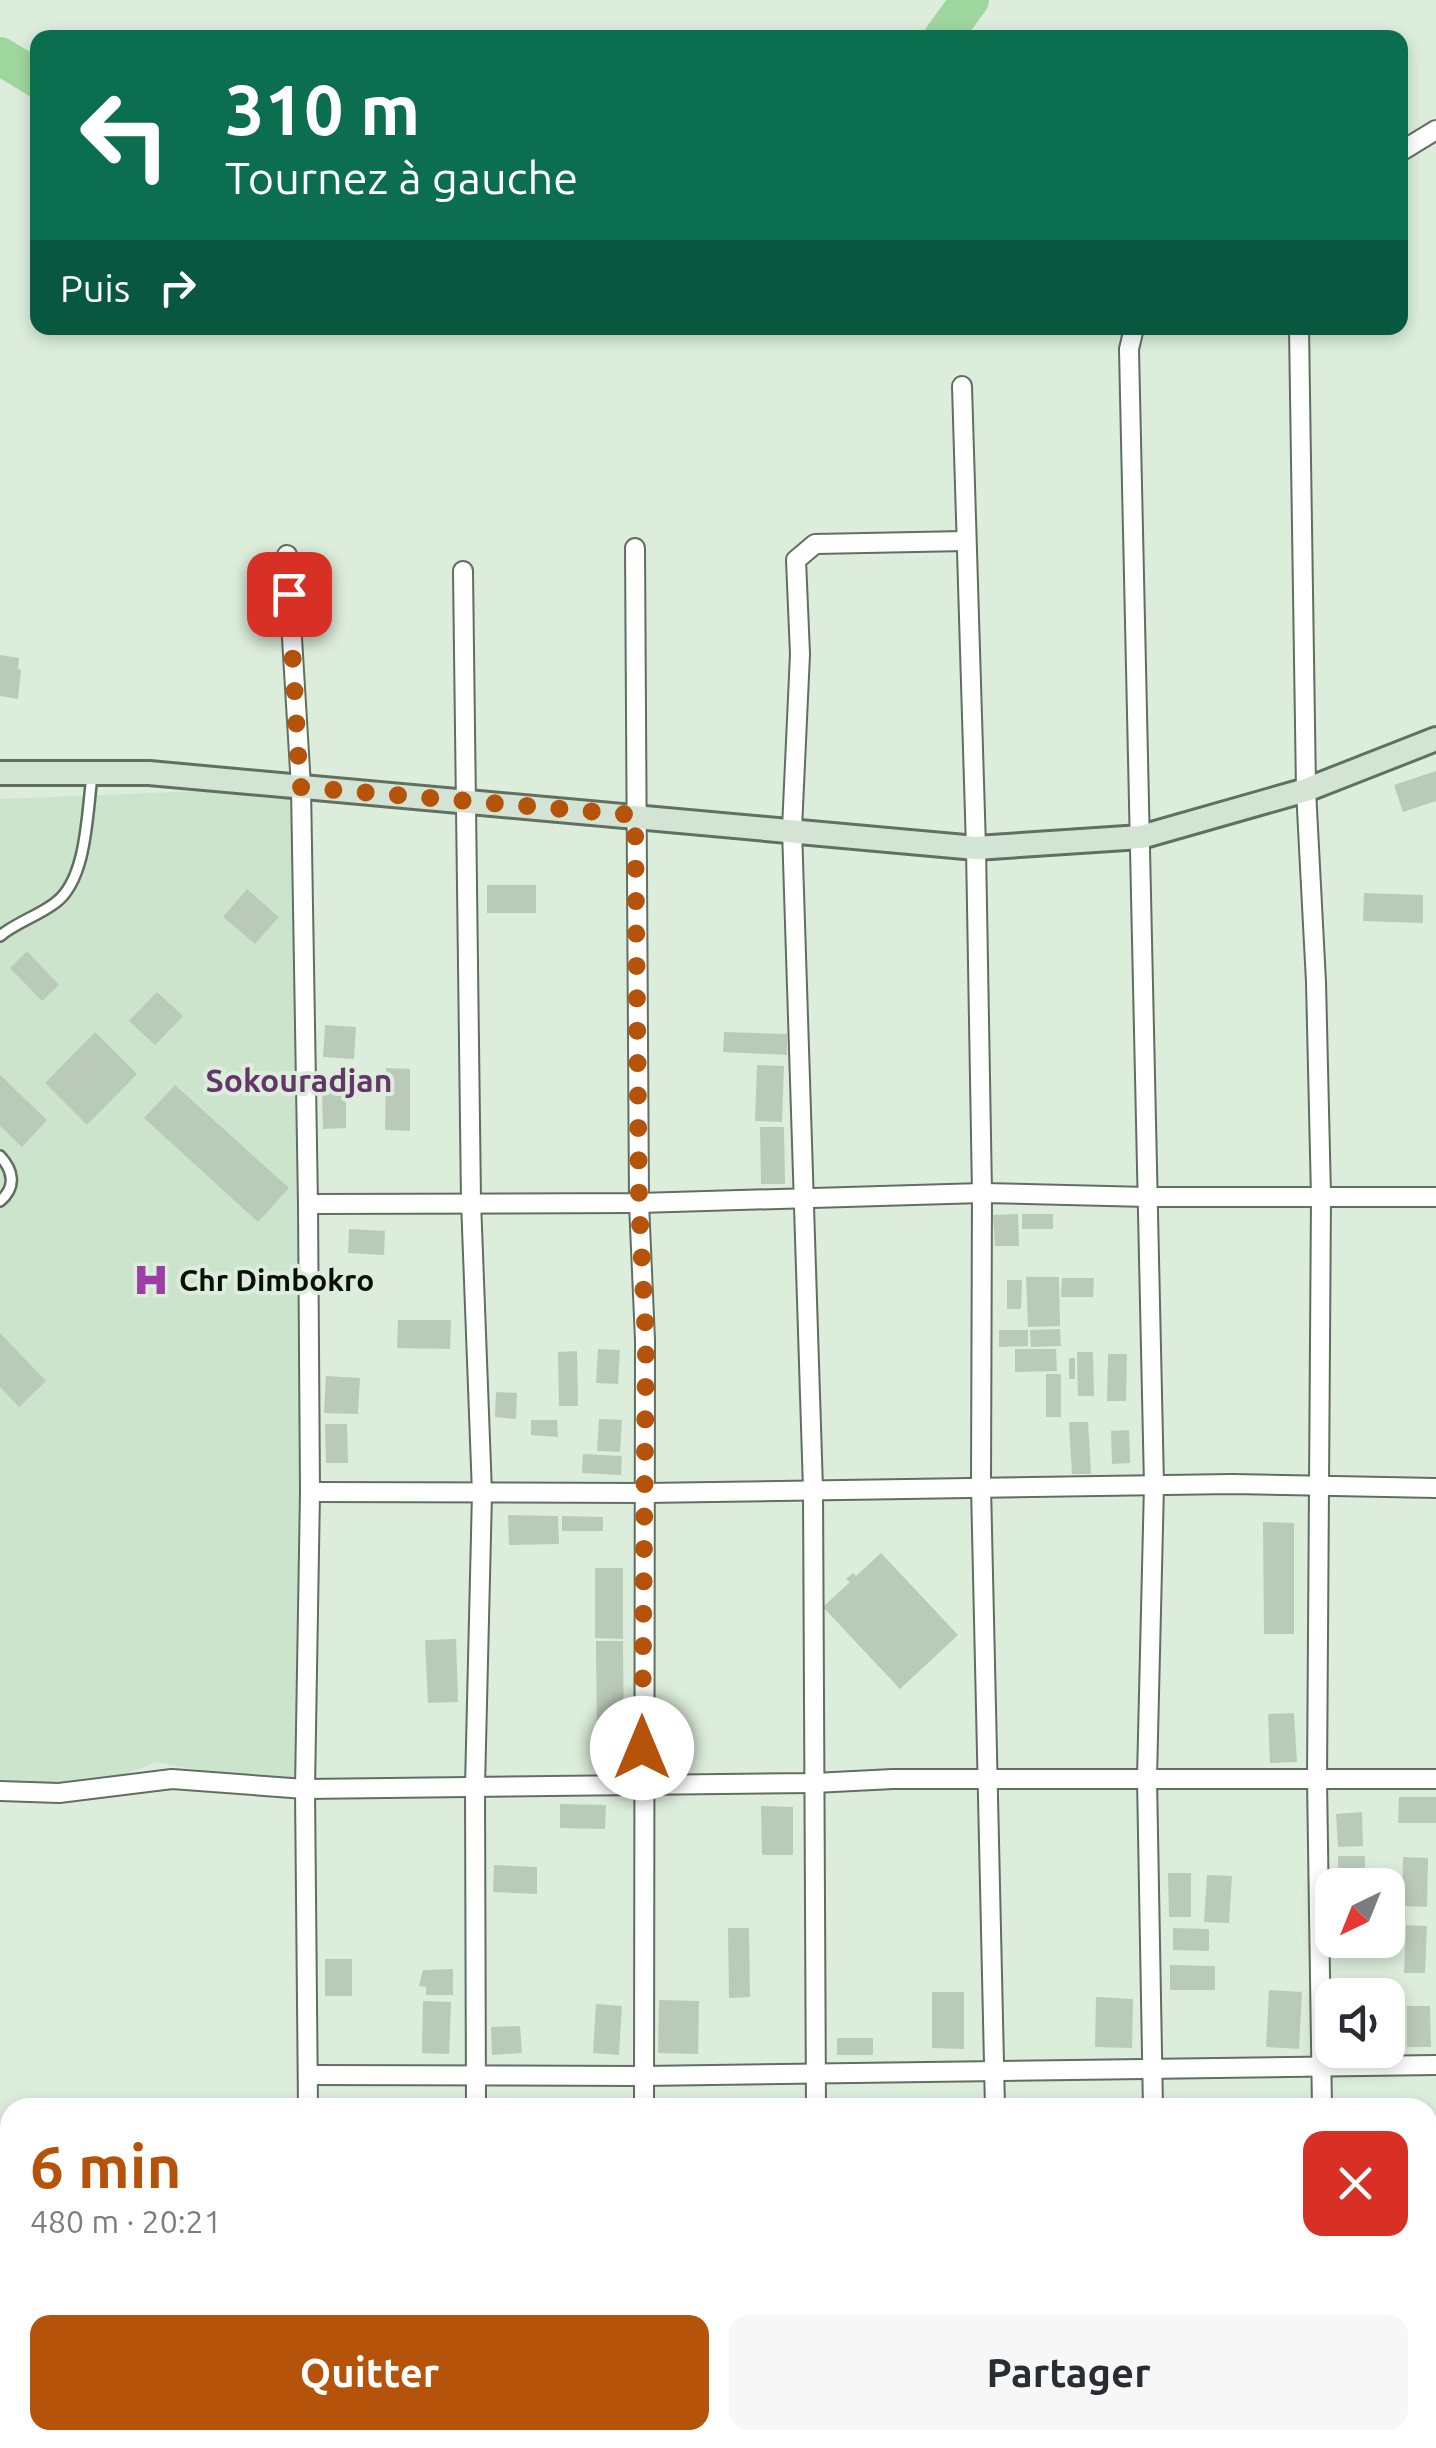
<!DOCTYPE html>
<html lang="fr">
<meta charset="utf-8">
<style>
body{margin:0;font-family:Ubuntu,sans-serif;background:#f7f7f7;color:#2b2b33;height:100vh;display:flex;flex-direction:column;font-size:38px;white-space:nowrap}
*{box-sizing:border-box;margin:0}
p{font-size:32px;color:#7c7c81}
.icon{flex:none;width:55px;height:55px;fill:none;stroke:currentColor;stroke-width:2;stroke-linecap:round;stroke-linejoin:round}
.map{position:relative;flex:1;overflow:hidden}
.side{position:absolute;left:0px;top:2098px;width:1438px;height:352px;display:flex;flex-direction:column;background:#fff;border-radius:30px 30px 0 0;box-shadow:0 5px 15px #0003}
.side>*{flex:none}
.guide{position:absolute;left:30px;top:30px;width:1378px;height:305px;border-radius:20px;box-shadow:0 5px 15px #0003;background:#0b6e4f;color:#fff;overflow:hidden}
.needle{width:65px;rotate:223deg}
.tools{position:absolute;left:1315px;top:1868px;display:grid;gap:20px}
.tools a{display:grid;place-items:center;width:90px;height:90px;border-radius:20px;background:#fff;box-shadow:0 5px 15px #0003;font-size:50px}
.pin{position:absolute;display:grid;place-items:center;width:85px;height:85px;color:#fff;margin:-42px;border-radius:20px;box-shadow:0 5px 15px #0006}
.me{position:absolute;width:110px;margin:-55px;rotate:0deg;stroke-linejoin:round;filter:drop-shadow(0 0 8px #0008)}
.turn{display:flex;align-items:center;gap:35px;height:210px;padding:0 30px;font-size:45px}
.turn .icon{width:130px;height:130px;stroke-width:2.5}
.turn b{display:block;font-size:70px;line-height:85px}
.then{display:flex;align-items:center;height:95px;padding:0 30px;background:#0003;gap:20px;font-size:38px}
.round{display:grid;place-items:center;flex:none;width:105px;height:105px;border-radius:20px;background:#f7f7f7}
.summary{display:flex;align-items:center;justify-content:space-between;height:170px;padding:0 30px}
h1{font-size:60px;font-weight:700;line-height:75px;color:#b45309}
.button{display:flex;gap:20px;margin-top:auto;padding:20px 30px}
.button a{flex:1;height:115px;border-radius:20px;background:#b45309;color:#fff;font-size:40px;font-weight:700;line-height:115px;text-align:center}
.button a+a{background:#f7f7f7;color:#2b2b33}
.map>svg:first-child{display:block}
.built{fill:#cde4cc}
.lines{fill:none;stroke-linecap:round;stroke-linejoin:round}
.river{stroke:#9ed79e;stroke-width:38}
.building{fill:#bacab9}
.lane-casing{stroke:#606f60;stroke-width:14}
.street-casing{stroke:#606f60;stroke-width:22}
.secondary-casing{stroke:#606f60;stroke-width:28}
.lane{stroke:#fff;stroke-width:9}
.street{stroke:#fff;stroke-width:18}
.secondary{stroke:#d4e4d4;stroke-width:22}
.route{stroke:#b45309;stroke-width:18;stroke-dasharray:0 32.4}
.labels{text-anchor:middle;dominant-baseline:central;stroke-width:8;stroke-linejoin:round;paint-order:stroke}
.poi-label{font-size:30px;font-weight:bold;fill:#0a0f0a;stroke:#dceddb;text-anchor:start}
.neighbourhood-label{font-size:32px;font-weight:bold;fill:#653569;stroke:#dceddb}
</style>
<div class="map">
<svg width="1436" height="2448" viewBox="0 0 1436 2448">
<rect width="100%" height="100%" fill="#dceddb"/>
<path class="built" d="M301,787L305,1789L156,1762L85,1790L0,1789V799Z"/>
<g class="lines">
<g class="river">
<path d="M942,38L970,0"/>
<path d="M0,56L38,79"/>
</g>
</g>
<g class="building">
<path d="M0,655L19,658L18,669L21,670L18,699L0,696Z"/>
<path d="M1436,771V801L1403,812L1394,785Z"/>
<rect x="487" y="885" width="49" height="28"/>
<path d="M247,889L279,917L255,944L223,917Z"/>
<path d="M1364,893L1423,895V923L1363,921Z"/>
<path d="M27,951L59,985L42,1001L10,968Z"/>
<path d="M157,992L183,1016L155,1045L129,1021Z"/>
<path d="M325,1025L356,1027L354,1059L323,1057Z"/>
<path d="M95,1032L137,1074L87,1125L45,1083Z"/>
<path d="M724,1032L787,1034V1055L723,1052Z"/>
<path d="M757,1065L784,1066L782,1122L755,1121Z"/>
<path d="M386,1068L410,1069V1131L385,1130Z"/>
<path d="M0,1075L47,1120L22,1147L0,1126Z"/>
<path d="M175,1085L289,1188L258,1222L144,1118Z"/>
<path d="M346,1088V1128L323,1129L322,1089Z"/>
<path d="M760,1127H784L785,1184H761Z"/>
<path d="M1018,1214L1019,1246H995L993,1215Z"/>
<rect x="1022" y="1214" width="31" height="15"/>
<path d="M349,1229L385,1231L384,1255L348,1253Z"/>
<path d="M1026,1277H1059L1060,1326L1028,1327Z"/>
<path d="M1062,1278H1094L1093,1297H1061Z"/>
<path d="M1007,1280H1022L1021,1309H1007Z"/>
<path d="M398,1320H451L450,1349L397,1348Z"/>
<path d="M1060,1329L1061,1346L1031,1347L1030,1330Z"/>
<path d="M999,1330H1028V1346L999,1347Z"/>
<path d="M0,1333L46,1381L19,1407L0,1387Z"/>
<path d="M598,1349L620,1350L618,1384L596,1383Z"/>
<path d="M1015,1349H1056L1057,1371L1015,1372Z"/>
<path d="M577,1351L578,1406H559L558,1352Z"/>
<path d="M1077,1352H1093L1094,1396H1078Z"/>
<path d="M1108,1354H1127L1126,1401H1107Z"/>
<rect x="1069" y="1358" width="6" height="21"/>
<rect x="1046" y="1374" width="15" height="43"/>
<path d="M326,1376L360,1378L358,1414L324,1413Z"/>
<path d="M496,1392L517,1393L516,1419L495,1417Z"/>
<path d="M599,1419L622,1420L620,1452L597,1451Z"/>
<path d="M531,1420H557L558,1437L531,1435Z"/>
<path d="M1069,1422H1088L1091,1474H1072Z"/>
<path d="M325,1424H347L348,1463H326Z"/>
<path d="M1129,1430L1130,1463L1112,1464L1111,1431Z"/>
<path d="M583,1454L622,1456L621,1475L582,1473Z"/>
<path d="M508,1515L558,1516L559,1544L509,1545Z"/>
<path d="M562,1516L603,1517V1531H562Z"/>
<path d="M1263,1522L1294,1523V1634H1264Z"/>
<path d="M881,1553L958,1635L900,1689L823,1607L850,1582L846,1579L853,1573L856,1576Z"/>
<path d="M595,1568H623V1639L595,1638Z"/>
<path d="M456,1639L458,1702L428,1703L425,1640Z"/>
<path d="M596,1641H623L624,1758H597Z"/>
<path d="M1294,1713L1297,1762L1270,1763L1268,1714Z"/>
<path d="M1399,1797H1436V1823H1398Z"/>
<path d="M560,1804L606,1805L605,1829L560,1828Z"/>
<path d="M761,1806L793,1807V1855H762Z"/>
<path d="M1362,1812L1363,1846L1338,1847L1336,1814Z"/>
<rect x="1338" y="1856" width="27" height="29"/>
<path d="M1403,1857L1428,1858L1427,1907L1402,1906Z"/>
<path d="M494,1865L537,1867V1894L493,1892Z"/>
<path d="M1168,1873H1191V1917H1169Z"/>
<path d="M1207,1875L1232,1876L1229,1923L1204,1922Z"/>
<path d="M1406,1925L1427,1926L1425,1973H1404Z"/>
<path d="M728,1928H749L750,1997L729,1998Z"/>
<path d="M1173,1928L1209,1929V1951L1173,1950Z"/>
<rect x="325" y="1959" width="27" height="37"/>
<path d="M1170,1965L1215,1966V1990H1170Z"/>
<path d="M453,1969V1995H426V1987L419,1986L423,1970Z"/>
<path d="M1269,1990L1302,1992L1299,2049L1266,2047Z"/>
<path d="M932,1992H964V2049L932,2048Z"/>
<path d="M1096,1997L1133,1999L1132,2048L1095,2047Z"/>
<path d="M659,2000L699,2001L698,2054L658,2053Z"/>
<path d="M423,2001L451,2002L449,2054L422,2053Z"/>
<path d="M596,2004L622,2006L619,2055L593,2053Z"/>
<path d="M1407,2006H1430L1431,2047H1407Z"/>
<path d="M520,2026L522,2053L492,2055L491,2027Z"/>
<rect x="837" y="2038" width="36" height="17"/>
<rect x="564" y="2099" width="22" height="9"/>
<rect x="494" y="2103" width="30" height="5"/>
<path d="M1204,2442V2448H1176V2443Z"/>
</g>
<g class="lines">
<defs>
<g id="lane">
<path d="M0,936C17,922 38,916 55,903C87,880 87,813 92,776"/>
<path d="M0,1156C13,1170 17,1187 0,1201"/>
</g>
<g id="street">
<path d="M1400,152L1436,130"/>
<path d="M1134,328L1129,349L1154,1485L1147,1778L1153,2108"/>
<path d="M1299,328L1306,790L1316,982L1321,1196L1317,1780L1322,2108"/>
<path d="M962,386L976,848L982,1193L981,1486L995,2108"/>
<path d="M635,548L639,1203L645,1340L644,2108"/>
<path d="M287,555L301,787L308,1204L310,1492L305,1789L308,2108"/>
<path d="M463,571L471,1201L482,1493L475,1787L476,2108"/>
<path d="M308,1204L639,1203L982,1193L1148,1197H1436"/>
<path d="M310,1492L645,1493L1232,1484L1436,1488"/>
<path d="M0,1791L59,1793L172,1779L305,1789L814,1783L893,1779H1436"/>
<path d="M308,2075L643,2076L1436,2065"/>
<path d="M816,2108L813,1489L792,829L800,654L796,560L815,544L966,541"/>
<path d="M1428,2355H1436"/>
<path d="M820,2440V2448"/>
<path d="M992,2440V2448"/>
<path d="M1324,2440V2448"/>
<path d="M307,2448V2440"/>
<path d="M487,2448V2440"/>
<path d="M649,2448L650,2440"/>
<path d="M1158,2448V2440"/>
</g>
<path id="secondary" d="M0,773H149L976,848L1141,837L1306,790L1436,739"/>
</defs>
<use href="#lane" class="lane-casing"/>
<use href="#street" class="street-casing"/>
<use href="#secondary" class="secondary-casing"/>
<use href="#lane" class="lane"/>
<use href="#street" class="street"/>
<use href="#secondary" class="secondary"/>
</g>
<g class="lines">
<path class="route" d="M289,594L300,787L635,815L639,1203L646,1340L642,1748"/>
</g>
<defs>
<symbol id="hospital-bare" viewBox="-9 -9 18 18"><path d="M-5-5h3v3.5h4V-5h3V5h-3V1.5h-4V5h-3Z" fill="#9d3da5" stroke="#dceddb" stroke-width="2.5" paint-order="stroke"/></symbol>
</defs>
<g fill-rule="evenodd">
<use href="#hospital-bare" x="126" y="1255" width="50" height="50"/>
</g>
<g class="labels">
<g class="poi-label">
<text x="179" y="1280">Chr Dimbokro</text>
</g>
<g class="neighbourhood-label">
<text x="299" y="1080">Sokouradjan</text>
</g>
</g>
</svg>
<div class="tools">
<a><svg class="needle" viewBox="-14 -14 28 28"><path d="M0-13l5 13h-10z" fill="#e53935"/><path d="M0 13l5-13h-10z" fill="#7c7c81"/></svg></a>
<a><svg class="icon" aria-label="sound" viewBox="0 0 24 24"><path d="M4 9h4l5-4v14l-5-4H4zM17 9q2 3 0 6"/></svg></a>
</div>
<div class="pin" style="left:289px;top:594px;background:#d93025"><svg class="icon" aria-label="arrive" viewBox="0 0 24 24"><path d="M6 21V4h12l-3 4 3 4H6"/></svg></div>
<svg class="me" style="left:642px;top:1748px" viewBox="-20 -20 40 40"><circle r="19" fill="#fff"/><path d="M0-13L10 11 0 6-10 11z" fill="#b45309"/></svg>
<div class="guide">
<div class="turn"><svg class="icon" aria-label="left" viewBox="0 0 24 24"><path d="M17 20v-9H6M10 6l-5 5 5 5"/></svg><div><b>310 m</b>Tournez à gauche</div></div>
<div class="then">Puis<svg class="icon" aria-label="right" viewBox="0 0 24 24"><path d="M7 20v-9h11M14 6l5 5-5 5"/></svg></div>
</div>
<section class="side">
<div class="summary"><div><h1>6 min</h1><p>480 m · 20:21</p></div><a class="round" style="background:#d93025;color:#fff"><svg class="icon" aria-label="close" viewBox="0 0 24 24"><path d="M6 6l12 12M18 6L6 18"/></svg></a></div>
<div class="button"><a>Quitter</a><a>Partager</a></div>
</section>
</div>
